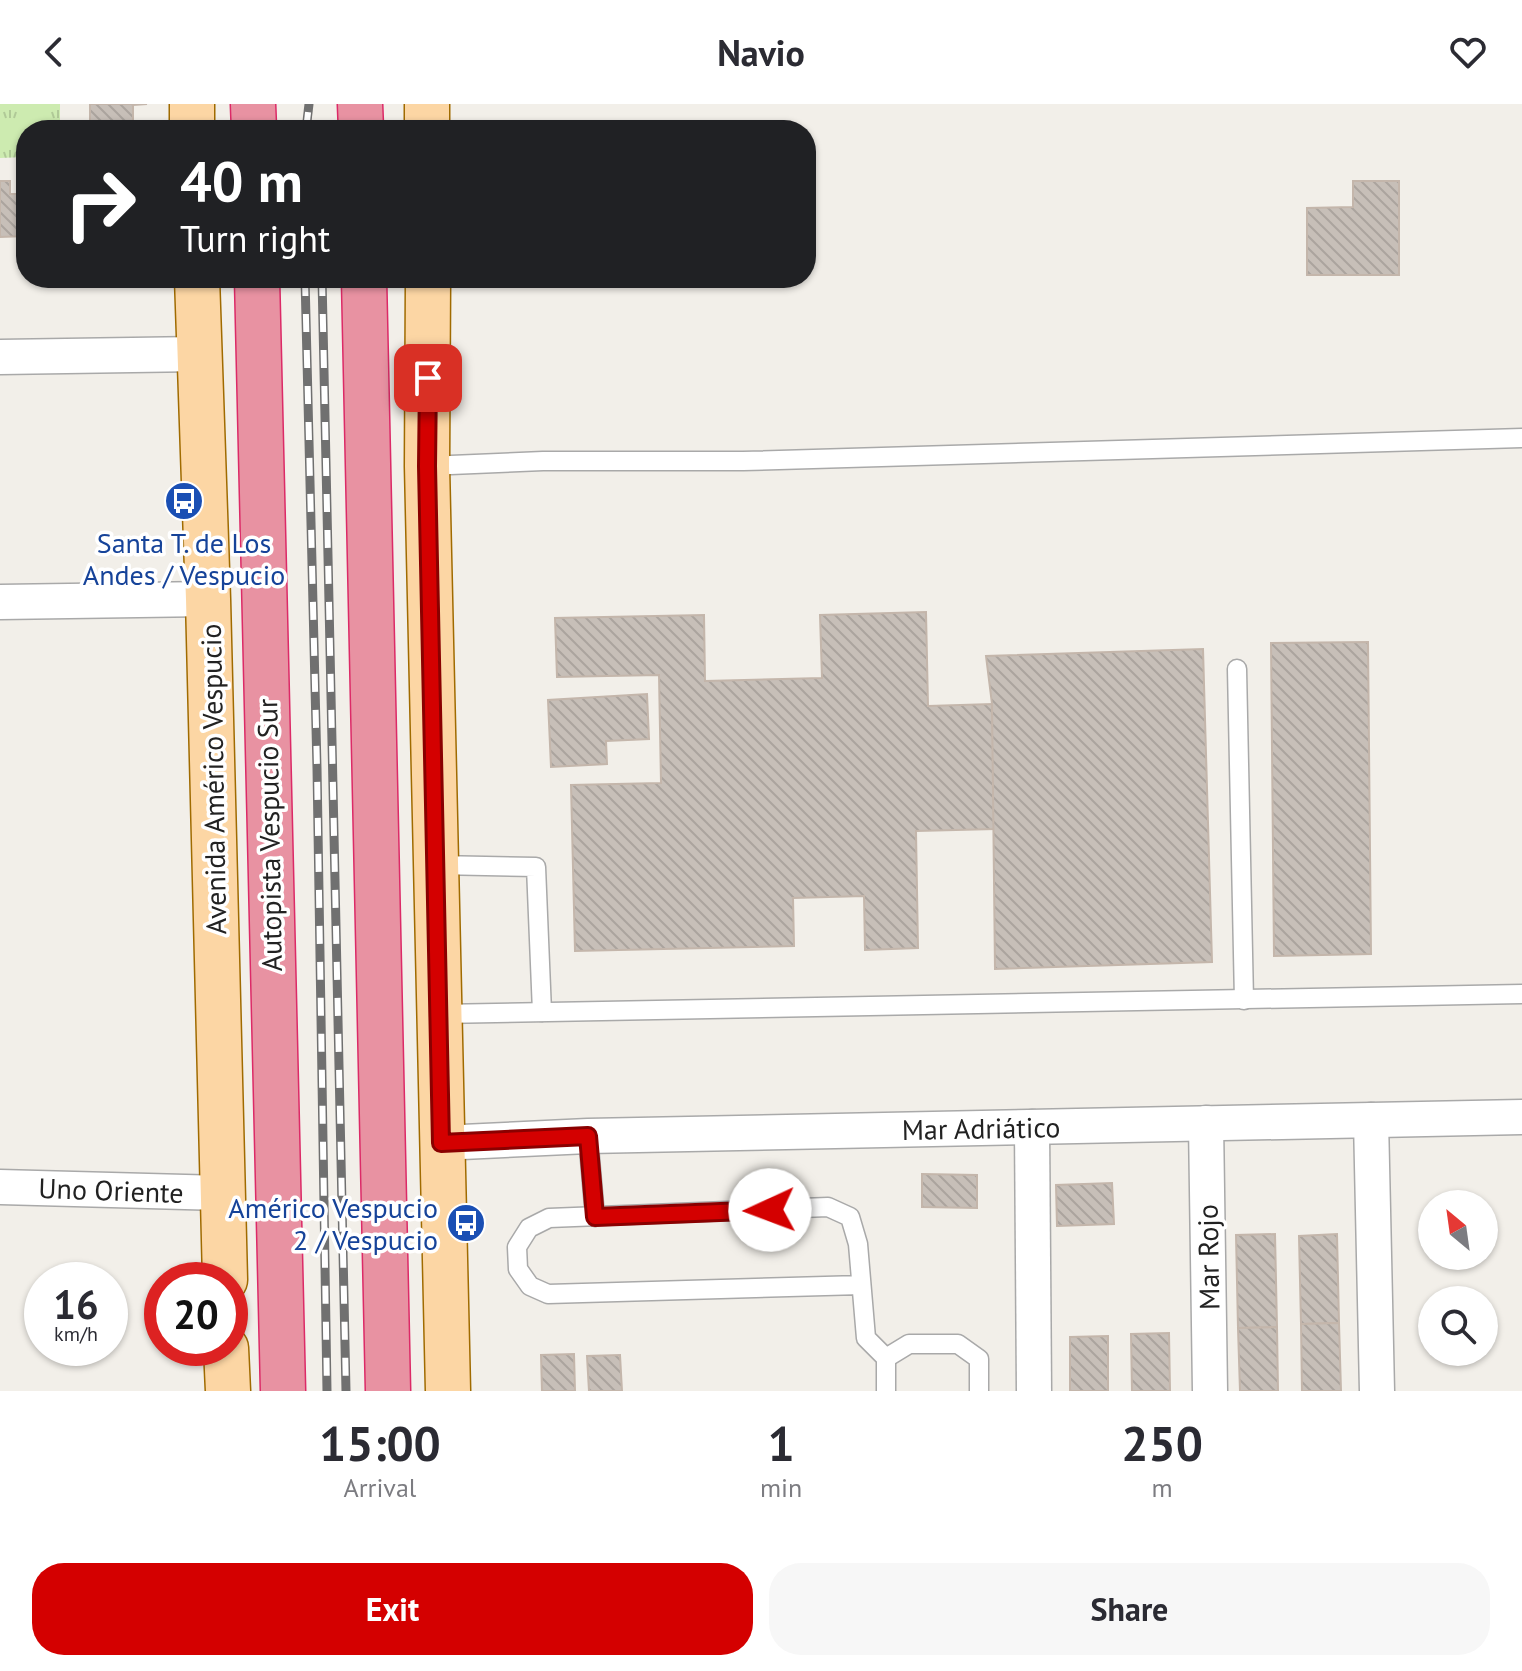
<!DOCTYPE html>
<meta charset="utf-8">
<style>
body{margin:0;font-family:"PT Sans",sans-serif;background:#f7f7f7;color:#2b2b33;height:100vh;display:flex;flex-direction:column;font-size:30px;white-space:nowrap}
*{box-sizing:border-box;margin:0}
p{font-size:26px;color:#7c7c81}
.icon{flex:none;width:44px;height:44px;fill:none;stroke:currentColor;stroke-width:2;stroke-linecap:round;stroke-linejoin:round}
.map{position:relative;height:1287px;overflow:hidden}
.side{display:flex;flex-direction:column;background:#fff;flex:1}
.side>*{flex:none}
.guide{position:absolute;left:16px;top:16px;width:800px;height:168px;border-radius:32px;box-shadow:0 2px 6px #0004;background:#202124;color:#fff;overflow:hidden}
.needle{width:52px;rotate:331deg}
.fabs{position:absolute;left:1418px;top:1086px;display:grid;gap:16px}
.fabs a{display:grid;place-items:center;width:80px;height:80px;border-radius:50%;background:#fff;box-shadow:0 2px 6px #0004;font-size:40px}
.speed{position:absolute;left:24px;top:1158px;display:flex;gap:16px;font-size:40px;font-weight:700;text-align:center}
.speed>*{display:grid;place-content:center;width:104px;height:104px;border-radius:50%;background:#fff;box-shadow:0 2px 6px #0004;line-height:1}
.speed small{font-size:20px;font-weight:400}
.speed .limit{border:12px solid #d22;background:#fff;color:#111}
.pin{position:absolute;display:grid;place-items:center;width:68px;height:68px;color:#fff;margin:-34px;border-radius:16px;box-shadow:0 4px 12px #0006}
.me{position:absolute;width:88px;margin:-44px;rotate:268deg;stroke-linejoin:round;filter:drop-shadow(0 0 6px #0008)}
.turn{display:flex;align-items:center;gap:28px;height:168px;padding:0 32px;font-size:36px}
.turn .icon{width:104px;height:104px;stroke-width:2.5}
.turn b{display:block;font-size:56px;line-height:68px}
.eta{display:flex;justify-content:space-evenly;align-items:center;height:136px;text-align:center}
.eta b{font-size:48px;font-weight:700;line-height:56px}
.primary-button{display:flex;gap:16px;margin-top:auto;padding:16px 32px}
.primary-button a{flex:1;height:92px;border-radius:32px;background:#d40000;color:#fff;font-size:32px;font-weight:700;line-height:92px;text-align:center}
.primary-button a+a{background:#f7f7f7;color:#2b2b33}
header{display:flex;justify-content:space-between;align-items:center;height:104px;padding:0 32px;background:#fff;font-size:36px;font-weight:700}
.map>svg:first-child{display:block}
.grass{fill:url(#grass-tufts)}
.building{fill:url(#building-back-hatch);stroke:#c4b6ab;stroke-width:2}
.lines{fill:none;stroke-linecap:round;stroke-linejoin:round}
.lane-casing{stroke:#a9a9a9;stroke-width:21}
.street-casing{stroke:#a9a9a9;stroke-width:37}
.primary-casing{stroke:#a06b00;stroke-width:47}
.highway-casing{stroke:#dc2a67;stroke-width:47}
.lane{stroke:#fff;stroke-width:18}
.street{stroke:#fff;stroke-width:34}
.primary{stroke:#fcd6a4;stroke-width:44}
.highway{stroke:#e892a2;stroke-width:44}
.rail-casing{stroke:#707070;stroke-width:9}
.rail{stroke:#fff;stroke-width:6;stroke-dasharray:18;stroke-linecap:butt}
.route-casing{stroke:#8a0000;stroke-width:20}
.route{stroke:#d40000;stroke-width:14}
.labels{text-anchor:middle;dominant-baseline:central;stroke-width:7;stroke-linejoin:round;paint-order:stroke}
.transit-label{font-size:28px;fill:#164399;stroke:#fff}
.street-label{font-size:28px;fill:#222;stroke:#fff}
</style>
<header><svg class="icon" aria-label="back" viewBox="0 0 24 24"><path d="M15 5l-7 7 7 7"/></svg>Navio<svg class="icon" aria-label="heart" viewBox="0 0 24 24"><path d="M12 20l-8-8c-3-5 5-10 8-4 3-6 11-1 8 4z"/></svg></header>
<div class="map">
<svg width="1522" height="1287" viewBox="0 0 1522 1287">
<defs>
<pattern id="grass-tufts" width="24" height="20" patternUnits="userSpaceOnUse" patternTransform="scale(2)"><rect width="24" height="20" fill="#cdebb0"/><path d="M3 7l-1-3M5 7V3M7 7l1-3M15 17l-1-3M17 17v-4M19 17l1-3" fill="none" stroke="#b0c997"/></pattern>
<pattern id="building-back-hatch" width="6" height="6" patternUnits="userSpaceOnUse" patternTransform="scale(2)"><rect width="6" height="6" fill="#c7bfb8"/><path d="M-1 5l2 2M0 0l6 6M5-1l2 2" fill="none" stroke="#aba49e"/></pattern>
</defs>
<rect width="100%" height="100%" fill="#f2efe9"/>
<path class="grass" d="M0,0H60V26H26V53L0,54Z"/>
<g class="building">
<path d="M90,0H147L133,1V26H146H90Z"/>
<path d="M0,77H10V90H26V132L0,133Z"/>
<path d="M1353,77H1399V171H1307V104L1353,103Z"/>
<path d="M926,508L928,602L992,600L995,725L916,727L918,844L865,846L864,792L793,794L794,842L575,847L571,681L661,679L659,571L557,573L555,514L704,511L705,577L822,574L820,511Z"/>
<path d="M1368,538L1371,850L1274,852L1271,539Z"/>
<path d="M1203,545L1212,858L995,865L992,600L986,552Z"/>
<path d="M647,590L649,635L606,637L607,660L551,663L548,596Z"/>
<path d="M922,1070L977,1071V1104L922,1103Z"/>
<path d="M1112,1079L1114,1120L1057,1122L1056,1081Z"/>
<path d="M1275,1130L1277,1223L1238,1224L1236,1131Z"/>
<path d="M1337,1130L1339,1219L1301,1220L1299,1132Z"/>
<path d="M1339,1219L1341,1287H1302L1301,1220Z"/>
<path d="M1277,1223L1278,1287H1240L1238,1224Z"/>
<path d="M1169,1229L1170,1287H1132L1131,1230Z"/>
<path d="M1108,1232V1287H1070V1233Z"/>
<path d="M574,1250L575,1287H542L541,1251Z"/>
<path d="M620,1251L622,1287H589L587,1252Z"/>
</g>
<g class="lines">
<defs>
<g id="lane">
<path d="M427,362L543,357H743L1522,334"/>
<path d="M1237,565L1244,896"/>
<path d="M436,761L536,763L542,908"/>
<path d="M439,910L1522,890"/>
<path d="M588,1032L595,1113"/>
<path d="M861,1181L548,1190L530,1182L518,1165L517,1143L529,1124L549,1114L828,1103L850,1113L858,1140L866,1234L886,1254V1287"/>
<path d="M886,1254L909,1240H958L979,1255V1287"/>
</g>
<g id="street">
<path d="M0,253L199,250"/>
<path d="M0,498L208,495"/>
<path d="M1371,1016L1377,1287"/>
<path d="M1206,1019L1210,1287"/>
<path d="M1032,1023L1034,1287"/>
<path d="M441,1039L588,1032L1522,1013"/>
<path d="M0,1083L222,1089"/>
</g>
<g id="primary">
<path d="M192,0V26"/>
<path d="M427,0V26"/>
<path d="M197,174L208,495L225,1176"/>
<path d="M428,174L427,362L448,1287"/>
<path d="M226,1244L228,1287"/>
</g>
<g id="highway">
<path d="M253,0L254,26"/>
<path d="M360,0L361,26"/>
<path d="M257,174L283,1287"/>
<path d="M364,174L388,1287"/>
</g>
</defs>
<use href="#lane" class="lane-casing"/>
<use href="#street" class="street-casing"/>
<use href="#primary" class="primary-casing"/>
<use href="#highway" class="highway-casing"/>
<use href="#lane" class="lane"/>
<use href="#street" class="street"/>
<use href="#primary" class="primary"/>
<use href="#highway" class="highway"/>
<defs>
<g id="rail">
<path d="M306,26L309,0"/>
<path d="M305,174L317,664L327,1287"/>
<path d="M322,174L346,1287"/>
</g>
</defs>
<use href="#rail" class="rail-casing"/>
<use href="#rail" class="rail"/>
</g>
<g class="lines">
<defs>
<path id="route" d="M428,274L427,362L441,1039L588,1032L595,1113L770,1106"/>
</defs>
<use href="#route" class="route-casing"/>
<use href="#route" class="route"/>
</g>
<defs>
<symbol id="bus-disc" viewBox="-11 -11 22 22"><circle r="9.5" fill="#1a4fb4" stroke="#fff"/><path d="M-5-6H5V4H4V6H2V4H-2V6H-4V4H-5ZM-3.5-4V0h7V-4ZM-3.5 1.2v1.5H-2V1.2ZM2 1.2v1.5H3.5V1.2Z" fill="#fff"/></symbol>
</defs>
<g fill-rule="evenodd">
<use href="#bus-disc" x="162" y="375" width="44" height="44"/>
<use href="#bus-disc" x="444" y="1097" width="44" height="44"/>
</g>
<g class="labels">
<g class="transit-label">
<text x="184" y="438">Santa T. de Los<tspan x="184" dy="32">Andes / Vespucio</tspan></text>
<text x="438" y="1103" text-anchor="end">Américo Vespucio<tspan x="438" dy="32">2 / Vespucio</tspan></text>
</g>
<g class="street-label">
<text transform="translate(213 675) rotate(-91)">Avenida Américo Vespucio</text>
<text transform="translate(269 731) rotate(-91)">Autopista Vespucio Sur</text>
<text transform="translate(981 1024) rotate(-1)">Mar Adriático</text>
<text transform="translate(111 1086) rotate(2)">Uno Oriente</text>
<text transform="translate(1208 1153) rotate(-91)">Mar Rojo</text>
</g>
</g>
</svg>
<div class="fabs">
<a><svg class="needle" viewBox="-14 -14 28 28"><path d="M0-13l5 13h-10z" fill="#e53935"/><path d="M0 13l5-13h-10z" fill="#7c7c81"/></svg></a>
<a><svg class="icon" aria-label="search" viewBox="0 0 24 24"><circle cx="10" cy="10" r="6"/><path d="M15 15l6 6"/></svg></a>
</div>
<div class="speed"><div>16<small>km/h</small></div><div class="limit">20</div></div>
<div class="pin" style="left:428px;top:274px;background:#d93025"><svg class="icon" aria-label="arrive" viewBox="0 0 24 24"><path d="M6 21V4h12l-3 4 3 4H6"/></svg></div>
<svg class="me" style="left:770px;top:1106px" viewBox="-20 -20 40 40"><circle r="19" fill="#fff"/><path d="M0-13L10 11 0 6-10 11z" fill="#d40000"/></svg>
<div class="guide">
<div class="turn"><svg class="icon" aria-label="right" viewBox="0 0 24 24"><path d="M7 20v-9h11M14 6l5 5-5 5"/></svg><div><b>40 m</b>Turn right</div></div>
</div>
</div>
<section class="side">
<div class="eta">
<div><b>15:00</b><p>Arrival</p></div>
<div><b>1</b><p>min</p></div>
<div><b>250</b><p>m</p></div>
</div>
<div class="primary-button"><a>Exit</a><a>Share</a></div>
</section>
